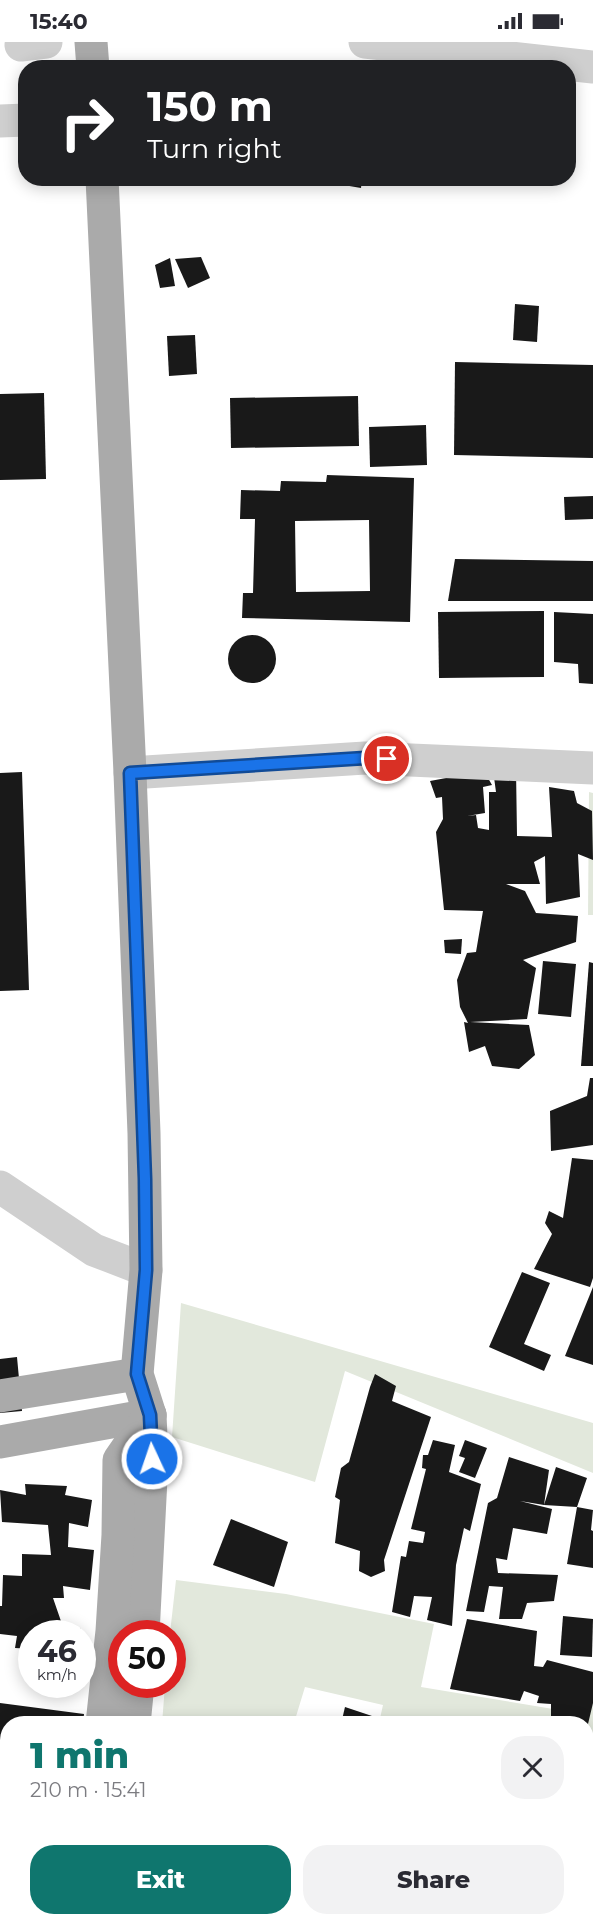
<!DOCTYPE html>
<meta charset="utf-8">
<style>
body{margin:0;font-family:Montserrat,sans-serif;background:#f2f2f3;color:#2b2b33;height:100vh;display:flex;flex-direction:column;font-size:22px;white-space:nowrap}
*{box-sizing:border-box;margin:0}
p{font-size:20px;color:#7c7c81}
.icon{flex:none;width:33px;height:33px;fill:none;stroke:currentColor;stroke-width:2;stroke-linecap:round;stroke-linejoin:round}
.map{position:relative;flex:1;overflow:hidden}
.side{position:absolute;left:0px;top:1674px;width:594px;height:210px;display:flex;flex-direction:column;background:#fff;border-radius:24px 24px 0 0;box-shadow:0 3px 15px #0003}
.side>*{flex:none}
.banner{position:absolute;left:18px;top:18px;width:558px;height:126px;border-radius:24px;box-shadow:0 3px 15px #0003;background:#202124;color:#fff;overflow:hidden}
.speed{position:absolute;left:18px;top:1578px;display:flex;gap:12px;font-size:30px;font-weight:700;text-align:center}
.speed>*{display:grid;place-content:center;width:78px;height:78px;border-radius:50%;background:#fff;box-shadow:0 3px 15px #0003;line-height:1}
.speed small{font-size:15px;font-weight:400}
.speed .limit{border:9px solid #d22;background:#fff;color:#111}
.pin{position:absolute;display:grid;place-items:center;width:51px;height:51px;color:#fff;margin:-26px;border:3px solid #fff;border-radius:50%;box-shadow:0 2px 6px #0007}
.me{position:absolute;width:66px;margin:-33px;rotate:357deg;stroke-linejoin:round;filter:drop-shadow(0 0 4px #0008)}
.turn{display:flex;align-items:center;gap:21px;height:126px;padding:0 30px;font-size:27px}
.turn .icon{width:78px;height:78px;stroke-width:2.5}
.turn b{display:block;font-size:42px;line-height:51px}
.round{display:grid;place-items:center;flex:none;width:63px;height:63px;border-radius:24px;background:#f2f2f3}
.overview{display:flex;align-items:center;justify-content:space-between;height:102px;padding:0 30px}
h1{font-size:36px;font-weight:800;line-height:45px;color:#0f766e}
.cta{display:flex;gap:12px;margin-top:auto;padding:12px 30px}
.cta a{flex:1;height:69px;border-radius:24px;background:#0f766e;color:#fff;font-size:24px;font-weight:800;line-height:69px;text-align:center}
.cta a+a{background:#f2f2f3;color:#2b2b33}
.status{display:flex;justify-content:space-between;align-items:center;height:42px;padding:0 30px;background:#fff;direction:ltr}
.status svg{height:16px;fill:currentColor}
.map>svg:first-child{display:block}
.green{fill:#e2e8dc}
.building{fill:#191919;fill-rule:evenodd}
.lines{fill:none;stroke-linecap:round;stroke-linejoin:round}
.minor{stroke:#cfcfcf;stroke-width:33}
.major{stroke:#aaa;stroke-width:33}
.route-casing{stroke:#114b97;stroke-width:15}
.route{stroke:#1a73e8;stroke-width:10}
</style>
<div class="status"><b>15:40</b><svg viewBox="0 0 49 12"><path d="M0 12V9h3v3zM5 12V6h3v6zM10 12V3h3v9zM15 12V0h3v12zM26 1h20v11H26zM47 4h2v5h-2z"/></svg></div>
<div class="map">
<svg width="593" height="1884" viewBox="0 0 593 1884">
<rect width="100%" height="100%" fill="#fff"/>
<g class="green">
<path d="M589,750L593,751V873H588Z"/>
<path d="M181,1261L593,1381V1431L345,1329L315,1440L172,1395Z"/>
<path d="M176,1538L286,1552L434,1582L421,1645L589,1673L593,1650V1869L586,1876V1682L379,1681L383,1663L305,1645L294,1681L162,1682L165,1643L172,1642V1592L170,1591Z"/>
<path d="M277,1876H586L580,1884H287Z"/>
</g>
<g class="building">
<path d="M219,19L258,24L257,26H218Z"/>
<path d="M303,136H362L361,146Z"/>
<path d="M201,215L210,236L188,246L175,217Z"/>
<path d="M170,216L175,244L160,246L155,223Z"/>
<path d="M515,262L539,264L537,300L513,298Z"/>
<path d="M195,293L197,332L169,334L167,294Z"/>
<path d="M455,320L593,323V416L454,413Z"/>
<path d="M44,351L46,437L0,438V352Z"/>
<path d="M358,354L359,404L231,406L230,356Z"/>
<path d="M426,383L427,423L370,425L369,385Z"/>
<path d="M327,433L414,436L410,580L242,576L243,551H253L255,477H240L241,448L280,449L281,439L326,440ZM369,478L370,549L296,550L295,479Z"/>
<path d="M593,454V477L565,478L564,455Z"/>
<path d="M455,517L593,519V559H448Z"/>
<path d="M544,569V635L439,636L438,570Z"/>
<path d="M554,570L593,572V642L579,641L578,622L554,620Z"/>
<circle cx="252" cy="617" r="24"/>
<path d="M516,727L517,794L552,795L549,745L574,749L577,761L592,769L593,818L578,812L580,855L546,862L545,814L534,820L540,842H506L525,849L536,871L578,874L576,900L523,918L536,926L527,977L470,980L529,983L535,1013L519,1027L492,1024L485,1004L469,1010L464,980L468,981L460,965L457,938L467,911L476,910L483,869L444,868L436,790L443,777L442,755L436,756L430,739L484,729L492,743L483,745L485,771L467,774L476,773L478,786L489,788V750H496L493,728Z"/>
<path d="M22,730L29,948L0,949V731Z"/>
<path d="M462,897L461,912L445,911L444,898Z"/>
<path d="M543,919L576,922L571,975L538,972Z"/>
<path d="M589,920L593,921V1024H581Z"/>
<path d="M590,1036H593V1103L551,1109L550,1069L587,1054Z"/>
<path d="M572,1116L593,1118V1236L590,1245L534,1227L552,1192L545,1181L549,1169L563,1176Z"/>
<path d="M522,1230L550,1241L524,1302L551,1313L544,1329L489,1305Z"/>
<path d="M593,1245V1323L565,1314Z"/>
<path d="M17,1315L22,1369L0,1371V1317Z"/>
<path d="M375,1332L396,1344L392,1359L431,1375L384,1518L385,1529L371,1535L359,1529L360,1509L335,1501L340,1458L335,1455L341,1426L349,1420L370,1345Z"/>
<path d="M433,1398L455,1403L449,1430L481,1442L470,1489L464,1486L456,1523L452,1584L427,1578L432,1555L414,1554L410,1575L392,1570L401,1514L406,1515L409,1499L423,1501L425,1490L411,1487L426,1427L422,1426L423,1413H428Z"/>
<path d="M465,1398L487,1406L475,1436L459,1430L465,1416L459,1414Z"/>
<path d="M509,1415L549,1428L544,1463L556,1425L587,1436L577,1465L544,1463L520,1459L552,1467L547,1492L513,1486L507,1518L496,1516L498,1531L558,1533L554,1559L527,1561L522,1577H499L503,1545L489,1544L484,1570L466,1569L488,1461L497,1456Z"/>
<path d="M25,1442L67,1444L65,1453L92,1458L88,1485L69,1481L68,1505L94,1508L90,1548L63,1544L64,1556H53L63,1585L81,1586L80,1592H32V1607L15,1606L17,1594L0,1592V1564H2L3,1533L22,1534V1512L51,1513L48,1483L2,1480L0,1448L26,1453Z"/>
<path d="M577,1465L593,1468L591,1488L593,1489V1526L567,1522Z"/>
<path d="M231,1477L288,1500L274,1545L213,1523Z"/>
<path d="M563,1574L593,1577L592,1615L560,1613Z"/>
<path d="M467,1577L537,1589L534,1624L543,1625L547,1618L593,1630V1661L588,1682L551,1679V1662L537,1661L539,1654L524,1649L520,1659L450,1647Z"/>
<path d="M0,1661L84,1672L83,1682H8V1725L0,1723Z"/>
<path d="M345,1665L393,1681V1682H341Z"/>
<path d="M0,1752L8,1754V1821L0,1819Z"/>
<path d="M0,1849L8,1851V1876H39L37,1884H0Z"/>
</g>
<g class="lines">
<g class="minor">
<path d="M365,0L593,25"/>
<path d="M21,3L46,0"/>
<path d="M0,79L26,78"/>
<path d="M130,731L365,716L593,726"/>
<path d="M0,1145L94,1208L146,1228"/>
<path d="M194,1876L207,1884"/>
</g>
<g class="major">
<path d="M91,0L93,26"/>
<path d="M102,136L130,731L144,1091L146,1228L137,1332L150,1373L152,1417L143,1592"/>
<path d="M0,1354L137,1332"/>
<path d="M0,1400L150,1373"/>
<path d="M102,1682L112,1589L118,1493L119,1418L150,1373"/>
<path d="M134,1682L138,1642"/>
<path d="M62,1884L65,1876"/>
<path d="M101,1884L103,1876"/>
</g>
</g>
<g class="lines">
<defs>
<path id="route" d="M152,1417L150,1373L137,1332L146,1228L145,1137L130,731L365,716L387,717"/>
</defs>
<use href="#route" class="route-casing"/>
<use href="#route" class="route"/>
</g>
</svg>
<div class="speed"><div>46<small>km/h</small></div><div class="limit">50</div></div>
<div class="pin" style="left:387px;top:717px;background:#d93025"><svg class="icon" aria-label="arrive" viewBox="0 0 24 24"><path d="M6 21V4h12l-3 4 3 4H6"/></svg></div>
<svg class="me" style="left:152px;top:1417px" viewBox="-20 -20 40 40"><circle r="17" fill="#1a73e8" stroke="#fff" stroke-width="3"/><path d="M0-11L8 9 0 5-8 9z" fill="#fff"/></svg>
<div class="banner">
<div class="turn"><svg class="icon" aria-label="right" viewBox="0 0 24 24"><path d="M7 20v-9h11M14 6l5 5-5 5"/></svg><div><b>150 m</b>Turn right</div></div>
</div>
<section class="side">
<div class="overview"><div><h1>1 min</h1><p>210 m · 15:41</p></div><a class="round"><svg class="icon" aria-label="close" viewBox="0 0 24 24"><path d="M6 6l12 12M18 6L6 18"/></svg></a></div>
<div class="cta"><a>Exit</a><a>Share</a></div>
</section>
</div>
